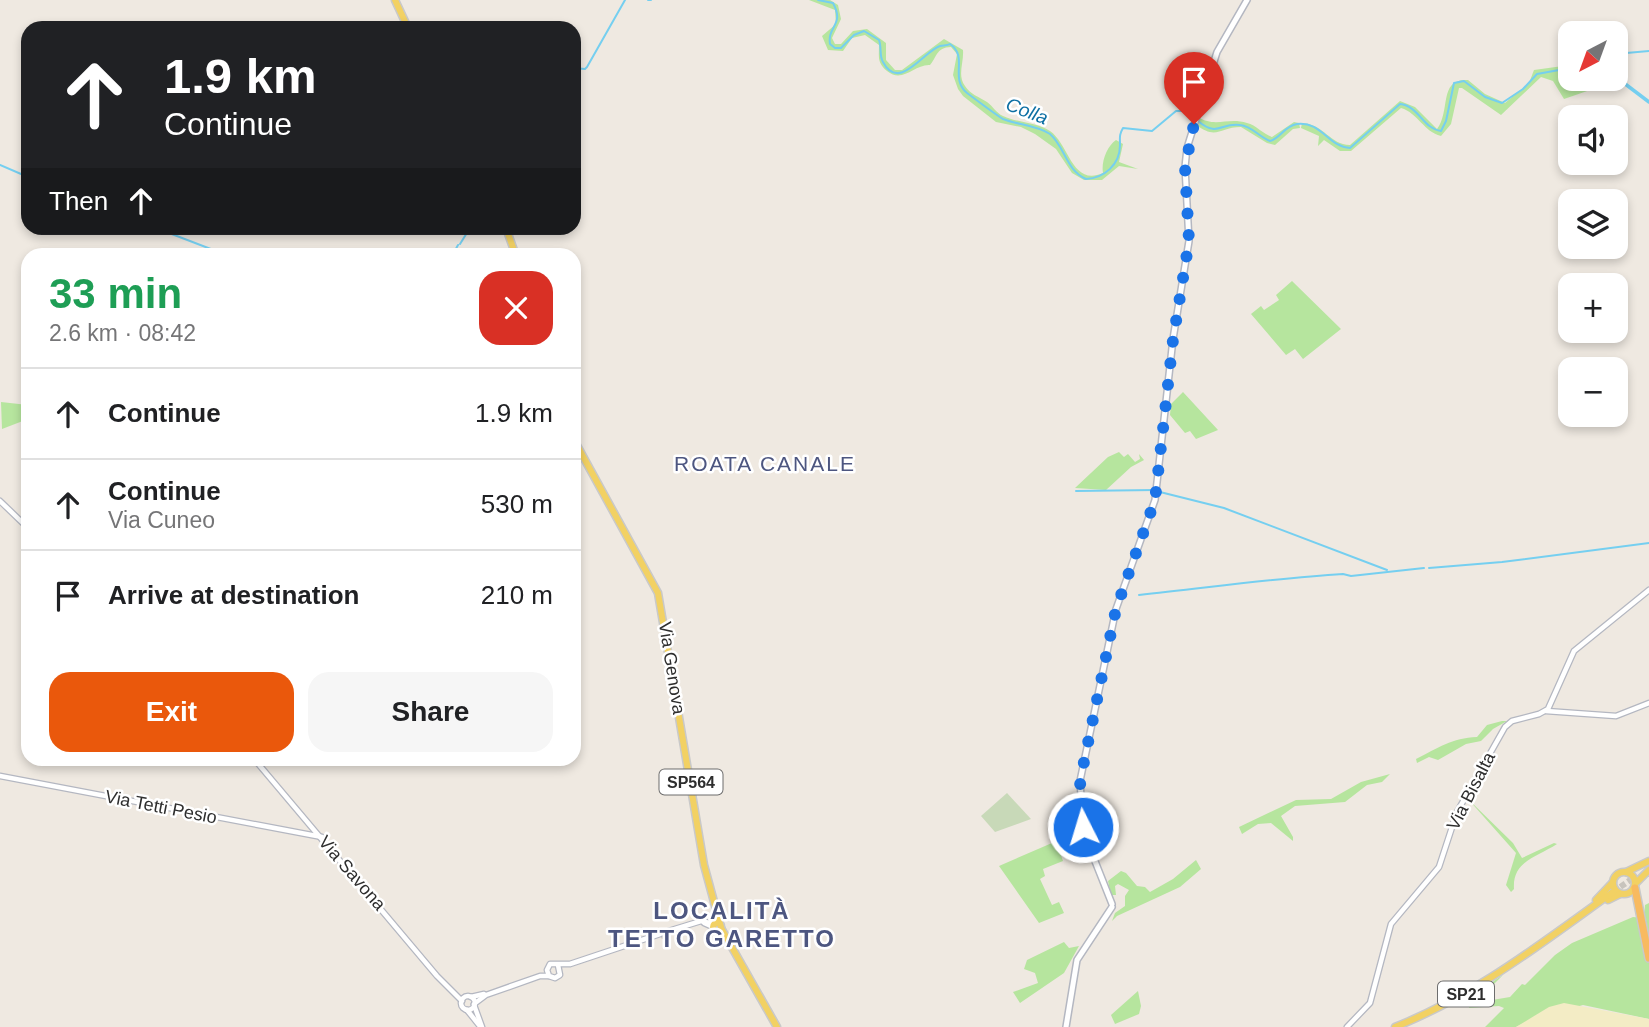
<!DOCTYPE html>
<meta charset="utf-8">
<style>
body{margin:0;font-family:Helvetica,sans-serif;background:#f6f6f6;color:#202124;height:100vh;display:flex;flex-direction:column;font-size:26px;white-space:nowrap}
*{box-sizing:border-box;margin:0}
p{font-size:23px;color:#757577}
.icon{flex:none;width:38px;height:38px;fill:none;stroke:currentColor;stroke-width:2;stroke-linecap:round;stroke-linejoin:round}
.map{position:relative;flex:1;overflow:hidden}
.details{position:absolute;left:21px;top:248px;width:560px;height:518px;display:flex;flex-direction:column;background:#fff;border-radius:21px;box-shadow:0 4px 10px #0003}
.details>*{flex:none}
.banner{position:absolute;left:21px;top:21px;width:560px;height:214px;border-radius:21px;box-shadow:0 4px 10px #0003;background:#202124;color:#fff;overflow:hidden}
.needle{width:46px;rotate:221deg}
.tools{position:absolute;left:1558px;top:21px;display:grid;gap:14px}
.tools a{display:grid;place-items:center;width:70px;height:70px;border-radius:14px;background:#fff;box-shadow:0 4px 10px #0003;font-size:35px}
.pin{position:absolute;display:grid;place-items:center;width:60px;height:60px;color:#fff;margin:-72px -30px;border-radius:50% 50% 50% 0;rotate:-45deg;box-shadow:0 0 7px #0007}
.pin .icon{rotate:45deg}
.me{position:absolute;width:77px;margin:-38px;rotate:355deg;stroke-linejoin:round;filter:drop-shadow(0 0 5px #0008)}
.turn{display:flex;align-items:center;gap:24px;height:147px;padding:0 28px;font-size:32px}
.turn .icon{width:91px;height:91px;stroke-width:2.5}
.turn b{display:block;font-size:49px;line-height:60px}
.then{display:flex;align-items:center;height:66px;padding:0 28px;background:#0003;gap:14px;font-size:26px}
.round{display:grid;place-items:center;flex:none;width:74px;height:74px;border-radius:21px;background:#f6f6f6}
.overview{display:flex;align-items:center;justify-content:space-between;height:119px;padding:0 28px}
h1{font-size:42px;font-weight:700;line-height:52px;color:#1e9e55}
.action{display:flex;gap:14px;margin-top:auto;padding:14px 28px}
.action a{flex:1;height:80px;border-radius:21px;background:#ea580c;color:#fff;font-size:28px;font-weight:700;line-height:80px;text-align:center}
.action a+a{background:#f6f6f6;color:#202124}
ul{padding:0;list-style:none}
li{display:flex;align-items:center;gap:21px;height:91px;padding:0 28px;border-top:2px solid #e0e0e0}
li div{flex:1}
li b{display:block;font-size:26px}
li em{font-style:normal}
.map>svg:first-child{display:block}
.green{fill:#b6e59e}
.sand{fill:#f3ecc5}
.cemetery{fill:#c8d9b8}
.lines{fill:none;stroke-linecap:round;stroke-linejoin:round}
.stream{stroke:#75cff0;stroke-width:2}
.canal{stroke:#75cff0;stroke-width:3.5}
.tertiary-tunnel{stroke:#c8c4bd;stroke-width:4.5;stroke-dasharray:4.5 2;stroke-linecap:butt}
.primary-tunnel{stroke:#c8c4bd;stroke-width:6;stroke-dasharray:6 3;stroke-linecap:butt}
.tertiary-casing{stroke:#b4b7c1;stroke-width:7}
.secondary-casing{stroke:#b4b7c1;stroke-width:8}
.primary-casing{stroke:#c9c9c9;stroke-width:9}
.trunk-casing{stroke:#c9c9c9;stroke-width:10}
.tertiary{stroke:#fff;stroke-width:4.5}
.secondary{stroke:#fff;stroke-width:5}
.primary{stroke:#f2d163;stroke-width:6}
.trunk{stroke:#f8ba60;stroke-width:7}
.route{stroke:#1a73e8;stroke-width:12;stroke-dasharray:0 21.6}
.labels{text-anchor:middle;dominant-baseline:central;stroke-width:5;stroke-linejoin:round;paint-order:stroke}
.shield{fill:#fff;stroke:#6d6d6d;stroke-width:2}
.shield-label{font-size:16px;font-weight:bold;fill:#2e2e2e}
.street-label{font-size:18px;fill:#2e2e2e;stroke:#fff}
.water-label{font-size:19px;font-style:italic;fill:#0d6fa3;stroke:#fff}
.quarter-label{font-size:21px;letter-spacing:2px;fill:#4d5680;stroke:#fff}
.district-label{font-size:24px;font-weight:bold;letter-spacing:2px;fill:#4d5680;stroke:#fff}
</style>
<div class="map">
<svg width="1649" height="1027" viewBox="0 0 1649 1027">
<rect width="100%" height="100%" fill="#efe9e1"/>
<g class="green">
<path d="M809,0H830L838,5L841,19L832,38L835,44H841L853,31L867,29L886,43V60L895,70H902L944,39L963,50C964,63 957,75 965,86C970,94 979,97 987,102C993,106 996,113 1003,116C1018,123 1036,122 1050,131C1069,144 1072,187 1103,173C1101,162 1107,146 1116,140L1123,144L1119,162L1138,169L1119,166L1102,180H1084L1072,173L1056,149L1035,134L1021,127L996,122L963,96L958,89L953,75L957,54L951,47C936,47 936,59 930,65C914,64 903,84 887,71C877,63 879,57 879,45L865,35L852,38L843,51L828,50L822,36L836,24L835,10Z"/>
<path d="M1570,65V79H1589L1588,85L1593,89L1564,99L1553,81L1541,77L1501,115L1462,88H1459L1451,124L1441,136C1424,132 1418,113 1401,108L1351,151H1340L1324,140L1318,146L1319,136L1301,128L1302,123C1324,124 1330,145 1350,145L1400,101L1415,107L1437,129C1451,111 1438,78 1468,80L1485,94L1505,103L1529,83L1534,70Z"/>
<path d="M1198,117C1215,128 1228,117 1247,123C1256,125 1263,134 1272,137L1294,122L1299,123L1300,128L1293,129L1275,145L1267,143L1241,127C1219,127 1217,141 1195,124Z"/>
<path d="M1292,281L1341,329L1303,359L1295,349L1286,355L1251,314L1261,306L1264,310L1279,300L1276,295Z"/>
<path d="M1183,392L1218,430L1196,439L1190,431L1185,433L1170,415L1171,404Z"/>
<path d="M1,402L28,405V419L2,429Z"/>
<path d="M1119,452L1124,457L1128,454L1135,462L1140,459L1139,454L1144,460L1131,467L1106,490L1075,488L1108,457Z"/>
<path d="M1502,721H1507L1493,729L1481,741L1466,744L1438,760L1429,757L1417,763L1416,759C1438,748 1452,738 1477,737L1487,725Z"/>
<path d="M1390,774L1382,782L1367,785L1345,802L1295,806L1281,816L1293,837V841L1271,823L1258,824L1242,834L1239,827L1296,800L1331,799L1361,782Z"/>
<path d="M1468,799L1513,843L1522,858L1554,843L1557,844C1537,857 1512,861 1514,889L1511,892L1506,885L1516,853Z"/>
<path d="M1052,843L1057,844L1063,861L1043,869L1045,876L1040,879L1052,905L1059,902L1064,913L1039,923L999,866Z"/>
<path d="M1196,860L1201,869L1180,887L1117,916L1112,921L1115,913L1125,906V896L1129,890L1118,884L1115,886L1116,895H1111L1108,881L1121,871L1126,873L1137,886L1145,887L1150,892L1173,879Z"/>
<path d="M1649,903V1019L1583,1005L1530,1020L1516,1027H1485L1504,1008L1499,1006L1469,1008L1471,996L1503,975L1479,999L1480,1002L1510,997L1522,984L1525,985L1555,955L1572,943L1633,917L1644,918L1645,905Z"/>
<path d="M1064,942L1069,948L1079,946L1064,973L1020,1003L1013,992L1038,983L1035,973L1024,969L1027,960Z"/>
<path d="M1138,991L1141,1006L1139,1014L1115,1024L1111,1015Z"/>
</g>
<path class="sand" d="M1564,1003L1649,1019V1027H1516L1549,1007Z"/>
<path class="cemetery" d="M1007,793L1031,819L995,832L981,816Z"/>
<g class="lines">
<g class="stream">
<path d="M648,0H651"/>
<path d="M818,0L833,3C845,25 827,26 830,44L835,48H841L854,35L864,31L879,40C882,48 879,56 883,62C899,93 925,50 940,46C943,45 947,46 950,44C969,57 949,78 967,93C971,96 1001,118 1003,119C1018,125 1036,125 1050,134C1065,147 1066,170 1086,179C1104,178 1120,165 1120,145C1120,137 1119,135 1123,128L1152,131L1176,111H1184L1194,117"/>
<path d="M1615,54L1649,51"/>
<path d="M574,68L585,69L587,67L625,0"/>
<path d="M1198,121C1218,138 1221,122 1240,125C1252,126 1259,137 1270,141C1281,138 1284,126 1297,124C1322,121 1328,147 1350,148L1400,104C1419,106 1423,129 1441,131L1446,121L1454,83L1464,81L1485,97L1502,103L1523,89L1537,74L1570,68"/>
<path d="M0,165L28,177"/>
<path d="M156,228L229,256"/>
<path d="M460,244L470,228"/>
<path d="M452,256L458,245"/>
<path d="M1166,426L1169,394"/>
<path d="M1076,491L1155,490"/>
<path d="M1160,492L1224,508L1387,570"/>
<path d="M1429,568L1502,562L1649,543"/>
<path d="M1139,595C1207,588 1275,578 1343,574L1351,576L1424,568"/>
</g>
<g class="canal">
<path d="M1616,77L1649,102"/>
<path d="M1595,87L1611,79"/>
</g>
<path class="tertiary-tunnel" d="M661,937L663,936"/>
<path class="primary-tunnel" d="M1613,892L1636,876"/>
<defs>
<g id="tertiary">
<path d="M0,501L28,528"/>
<path d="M1546,711L1616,716L1649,703"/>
<path d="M255,760L437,976L462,1001"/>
<path d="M0,776L322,837"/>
<path d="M704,923L713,927"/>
<path d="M662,933L701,921L714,924"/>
<path d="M558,965L560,975L555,978L549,976L547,970L550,964H570L660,934"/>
<circle cx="468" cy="1003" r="7"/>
<path d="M471,997L484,994"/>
<path d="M474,1004L486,995L540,976H548"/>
<path d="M474,1005L482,1027"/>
<path d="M467,1010L479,1025"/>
<path d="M1347,1027L1370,1003L1391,924L1439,867L1457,812L1505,727L1512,721L1539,714L1548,709L1574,651L1649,590"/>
</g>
<g id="secondary">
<path d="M1085,826L1087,829L1084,831L1082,829Z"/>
<path d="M1083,827L1080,781L1116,609L1155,500L1173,339L1189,241L1185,167L1187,148L1217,52L1247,0"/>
<path d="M1083,831L1112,904"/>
<path d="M1066,1027L1077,960L1112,907"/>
</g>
<g id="primary">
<path d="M395,0L408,28"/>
<path d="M506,228L516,256"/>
<path d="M574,440L658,593L704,865L720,924"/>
<circle cx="1624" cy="883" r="11"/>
<path d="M1626,872L1649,861"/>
<path d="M1635,884L1649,870"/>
<path d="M1596,900L1613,882"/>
<path d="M1608,900L1620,894"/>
<circle cx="717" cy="927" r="4"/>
<path d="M721,928L777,1027"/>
<path d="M1395,1027C1476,995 1543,942 1613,892"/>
</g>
<path id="trunk" d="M1635,888L1649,958"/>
</defs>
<use href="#tertiary" class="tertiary-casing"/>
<use href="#secondary" class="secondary-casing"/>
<use href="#primary" class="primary-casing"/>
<use href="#trunk" class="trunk-casing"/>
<use href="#tertiary" class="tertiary"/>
<use href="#secondary" class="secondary"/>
<use href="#primary" class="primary"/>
<use href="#trunk" class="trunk"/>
</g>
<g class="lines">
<path class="route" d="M1083,827L1080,781L1116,609L1155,500L1173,340L1189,241L1185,167L1194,124"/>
</g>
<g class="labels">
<g class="shield">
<rect x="659.5" y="769.5" width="63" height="25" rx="5"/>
<rect x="1438" y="981.5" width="56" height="25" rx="5"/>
</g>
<g class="shield-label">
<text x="691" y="782">SP564</text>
<text x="1466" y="994">SP21</text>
</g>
<g class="street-label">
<text transform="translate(672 668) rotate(81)">Via Genova</text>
<text transform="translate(1471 791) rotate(-63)">Via Bisalta</text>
<text transform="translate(161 807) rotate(11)">Via Tetti Pesio</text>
<text transform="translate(352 873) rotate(49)">Via Savona</text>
</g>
<g class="water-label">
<text transform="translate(1027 111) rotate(21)">Colla</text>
</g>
<g class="quarter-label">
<text x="765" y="463">ROATA CANALE</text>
</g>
<g class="district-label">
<text x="722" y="910">LOCALITÀ<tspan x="722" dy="28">TETTO GARETTO</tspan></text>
</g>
</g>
</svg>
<div class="tools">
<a><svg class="needle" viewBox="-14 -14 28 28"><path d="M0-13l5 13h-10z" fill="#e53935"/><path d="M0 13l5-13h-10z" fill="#757577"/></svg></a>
<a><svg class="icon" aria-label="sound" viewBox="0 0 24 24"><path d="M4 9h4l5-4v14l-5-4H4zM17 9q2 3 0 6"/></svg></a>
<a><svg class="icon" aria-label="layers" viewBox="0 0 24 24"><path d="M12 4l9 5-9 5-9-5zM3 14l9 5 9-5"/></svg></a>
<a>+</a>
<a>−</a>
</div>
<div class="pin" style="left:1194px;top:124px;background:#d93025"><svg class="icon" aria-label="arrive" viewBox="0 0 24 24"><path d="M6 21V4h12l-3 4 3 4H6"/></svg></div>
<svg class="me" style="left:1083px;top:827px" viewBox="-20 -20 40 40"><circle r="17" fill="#1a73e8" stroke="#fff" stroke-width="3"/><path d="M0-11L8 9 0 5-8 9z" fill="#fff"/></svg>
<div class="banner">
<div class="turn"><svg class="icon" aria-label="ahead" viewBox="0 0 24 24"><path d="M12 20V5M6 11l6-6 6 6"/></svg><div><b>1.9 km</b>Continue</div></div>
<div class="then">Then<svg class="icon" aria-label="ahead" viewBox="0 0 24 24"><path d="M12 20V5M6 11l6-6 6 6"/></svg></div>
</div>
<section class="details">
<div class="overview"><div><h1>33 min</h1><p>2.6 km · 08:42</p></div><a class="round" style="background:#d93025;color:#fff"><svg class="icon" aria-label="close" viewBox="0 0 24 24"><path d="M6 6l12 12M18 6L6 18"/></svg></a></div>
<ul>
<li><svg class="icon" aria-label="ahead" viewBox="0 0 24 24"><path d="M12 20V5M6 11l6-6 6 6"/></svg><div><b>Continue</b></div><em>1.9 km</em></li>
<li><svg class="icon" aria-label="ahead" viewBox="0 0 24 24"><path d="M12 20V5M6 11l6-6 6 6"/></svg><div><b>Continue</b><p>Via Cuneo</p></div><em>530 m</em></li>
<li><svg class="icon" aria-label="arrive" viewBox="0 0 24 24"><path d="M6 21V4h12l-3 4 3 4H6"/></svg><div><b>Arrive at destination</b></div><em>210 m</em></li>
</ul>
<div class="action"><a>Exit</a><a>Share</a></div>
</section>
</div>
